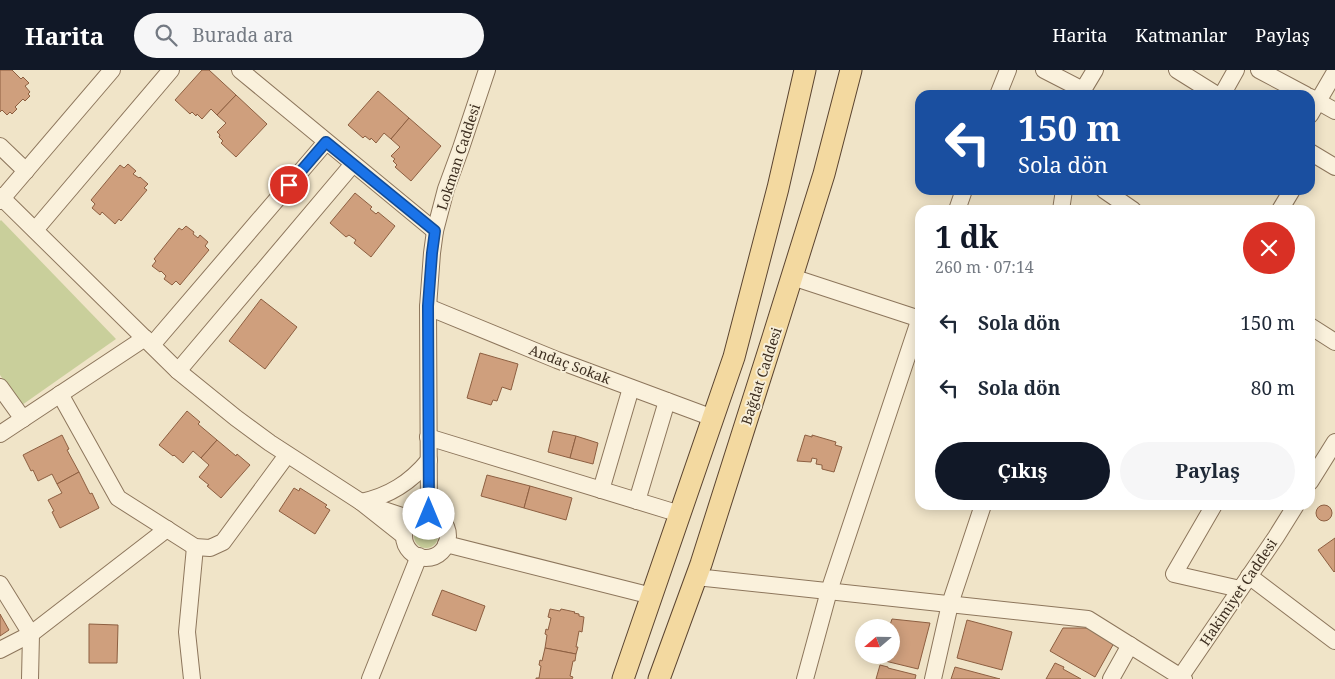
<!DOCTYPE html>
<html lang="tr">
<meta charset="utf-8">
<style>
body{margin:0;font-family:"Noto Serif",serif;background:#f6f6f7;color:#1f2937;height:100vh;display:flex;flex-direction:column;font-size:19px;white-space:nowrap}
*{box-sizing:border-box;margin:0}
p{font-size:16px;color:#747a83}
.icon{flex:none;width:28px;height:28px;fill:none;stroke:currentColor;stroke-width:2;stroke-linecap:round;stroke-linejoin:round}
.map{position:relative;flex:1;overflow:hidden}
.details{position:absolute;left:915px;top:135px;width:400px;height:305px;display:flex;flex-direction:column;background:#fff;border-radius:15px;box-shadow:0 2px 12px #0003}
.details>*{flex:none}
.guide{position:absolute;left:915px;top:20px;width:400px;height:105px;border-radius:15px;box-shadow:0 2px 12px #0003;background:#1a4fa0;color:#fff;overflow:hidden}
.needle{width:32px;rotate:250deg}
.buttons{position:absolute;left:855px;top:549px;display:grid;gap:10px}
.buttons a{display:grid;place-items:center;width:45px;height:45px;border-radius:50%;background:#fff;box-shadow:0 2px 12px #0003;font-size:25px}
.pin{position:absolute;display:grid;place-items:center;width:42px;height:42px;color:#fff;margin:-21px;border:2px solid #fff;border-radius:50%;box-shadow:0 1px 5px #0007}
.me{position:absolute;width:55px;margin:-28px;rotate:0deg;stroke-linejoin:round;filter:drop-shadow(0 0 4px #0008)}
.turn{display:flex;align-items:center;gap:18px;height:105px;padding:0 20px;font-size:22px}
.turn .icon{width:65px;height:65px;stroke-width:2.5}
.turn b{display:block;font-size:35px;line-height:42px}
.round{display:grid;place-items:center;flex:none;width:52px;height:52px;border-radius:26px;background:#f6f6f7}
.overview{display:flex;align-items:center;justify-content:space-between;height:85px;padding:0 20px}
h1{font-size:30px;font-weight:700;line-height:38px;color:#111827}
.primary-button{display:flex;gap:10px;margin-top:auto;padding:10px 20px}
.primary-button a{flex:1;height:58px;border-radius:30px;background:#111827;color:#fff;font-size:20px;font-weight:700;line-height:58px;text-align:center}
.primary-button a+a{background:#f6f6f7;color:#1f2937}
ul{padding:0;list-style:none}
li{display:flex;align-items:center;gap:15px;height:65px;padding:0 20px}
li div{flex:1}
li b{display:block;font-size:19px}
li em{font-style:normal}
header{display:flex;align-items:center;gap:30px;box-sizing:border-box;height:70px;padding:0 25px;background:#111827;color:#fff}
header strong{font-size:24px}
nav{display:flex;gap:28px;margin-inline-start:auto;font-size:18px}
.search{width:350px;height:45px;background:#f6f6f7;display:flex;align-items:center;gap:12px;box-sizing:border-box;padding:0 18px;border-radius:28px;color:#747a83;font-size:19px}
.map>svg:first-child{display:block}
.green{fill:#c9cf9b}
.building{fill:#cf9f7d;stroke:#8d5f41}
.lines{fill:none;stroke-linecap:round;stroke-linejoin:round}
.minor-casing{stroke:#8d765c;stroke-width:18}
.major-casing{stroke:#5b4430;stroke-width:23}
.minor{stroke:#faf1dc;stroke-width:16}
.major{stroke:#f3d9a0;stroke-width:21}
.route-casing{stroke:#114b97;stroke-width:12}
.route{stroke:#1a73e8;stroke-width:9}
.labels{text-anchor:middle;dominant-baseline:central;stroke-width:4;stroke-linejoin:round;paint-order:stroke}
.street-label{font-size:14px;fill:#3d2e20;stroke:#f7eed8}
</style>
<header>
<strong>Harita</strong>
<div class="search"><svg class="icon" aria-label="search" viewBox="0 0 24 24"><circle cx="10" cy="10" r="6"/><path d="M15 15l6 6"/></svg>Burada ara</div>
<nav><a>Harita</a><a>Katmanlar</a><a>Paylaş</a></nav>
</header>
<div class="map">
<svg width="1335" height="609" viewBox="0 0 1335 609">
<rect width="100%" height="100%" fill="#f0e4c8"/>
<g class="green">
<path d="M1,150L116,269L22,335L0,305V151Z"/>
<circle cx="426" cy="466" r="12"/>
</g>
<g class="building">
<path d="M0,0H12L21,9L23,7L29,13L25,16L30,22L28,24L30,26L25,31L23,29L15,37L17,39L12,44L10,42L7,45L2,40L0,42Z"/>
<path d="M202,0H209L236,25L217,45L211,39L202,49L197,44L196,46L192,42L190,44L175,30Z"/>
<path d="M378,21L409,48L391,69L384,63L376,73L371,68L370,70L365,66L363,68L348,55Z"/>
<path d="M236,25L267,54L236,87L221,73L223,71L219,67L220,65L217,62L226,53L217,45Z"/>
<path d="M409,48L441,76L411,111L395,97L397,95L393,91L395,89L391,86L400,77L391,69Z"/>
<path d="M128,94L136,101L133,104L139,108L140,107L148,114L144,118L147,120L121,151L119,149L115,154L102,142L100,145L92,138L95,134L91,130L120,95L124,98Z"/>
<path d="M355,123L372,137L370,139L376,144L378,142L395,156L371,187L354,173L356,170L349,165L346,167L330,153Z"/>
<path d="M186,156L194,162L193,164L198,168L200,165L208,172L205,176L209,180L180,215L176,211L172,215L164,209L166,206L161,201L160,202L152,196L156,191L154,189L179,158L182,160Z"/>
<path d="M261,229L297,257L265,299L229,271Z"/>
<path d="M480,283L518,294L511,320L502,317L497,331L493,330L491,335L467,328Z"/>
<path d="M187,341L200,352L198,354L217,370L201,388L193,381L183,393L174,385L173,386L159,375Z"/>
<path d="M553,361L576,366L570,388L548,382Z"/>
<path d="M62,365L69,379L67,380L79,402L57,414L52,404L38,411L33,400L31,401L23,385Z"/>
<path d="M805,365L812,367V365L836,372L835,375L842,377L834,402L822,399V395L816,394L817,389L812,388L811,392L797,391Z"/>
<path d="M576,366L598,373L593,394L570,388Z"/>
<path d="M217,370L236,386L237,384L250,395L221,428L207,416L209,415L199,407L209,395L201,388Z"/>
<path d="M79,402L90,424L92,423L99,438L60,458L52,442L54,441L48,430L62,423L57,414Z"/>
<path d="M487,405L530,416L524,438L481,426Z"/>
<path d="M530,416L572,428L566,450L524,438Z"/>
<path d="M294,418L299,421L300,418L327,435L325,437L330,440L315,464L279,441Z"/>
<circle cx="1324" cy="443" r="8"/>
<path d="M1335,468V501L1334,502L1318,480Z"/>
<path d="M442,520L485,536L476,561L432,545Z"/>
<path d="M550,539L560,541L561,539L575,542L574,543L579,544V546L584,547L582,562L579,561L576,577H578L576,584L545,578L547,565L545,564L546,559L548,560L551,548L548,547Z"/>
<path d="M0,544L9,560L0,566Z"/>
<path d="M892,549L930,553L918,599L881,590L882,585H891V558H889Z"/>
<path d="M967,550L1012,562L1002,600L957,588Z"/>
<path d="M89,554L118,555L117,593H89Z"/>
<path d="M1063,558H1088L1114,573L1095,607L1050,581Z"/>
<path d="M545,578L576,584L575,591H573L570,606L573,607L572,609H536V608H539L541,596L539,595L540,590L542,591Z"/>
<path d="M1055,593L1064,597L1063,599L1081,609H1046Z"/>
<path d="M880,595L888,597V598L916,605L915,609H876Z"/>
<path d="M955,597L1000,609H951Z"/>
</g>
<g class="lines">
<defs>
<g id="minor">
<path d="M240,0L435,161"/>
<path d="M1044,0L1083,20"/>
<path d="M1177,0L1217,25"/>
<path d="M1259,0L1306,25"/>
<path d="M998,25L1008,0"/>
<path d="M1082,25L1083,20L1095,0"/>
<path d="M1222,25L1236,0"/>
<path d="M1310,27L1335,41"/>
<path d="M1310,45L1335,2"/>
<path d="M0,76L26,101"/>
<path d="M1310,82L1335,97"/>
<path d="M1104,120L1133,140"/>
<path d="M0,126L178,301L236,348L270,373L361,432L404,466"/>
<path d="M0,131L112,0"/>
<path d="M957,140L964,120"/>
<path d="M1061,140L1064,120"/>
<path d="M1280,140L1292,120"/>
<path d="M35,160L171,0"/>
<path d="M792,207L920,249"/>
<path d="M428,237L557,290L713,348"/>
<path d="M1310,256L1335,272"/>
<path d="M152,275L326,72"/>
<path d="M178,301L353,94"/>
<path d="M0,317L23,349"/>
<path d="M60,324L118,428L195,477L210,478L223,472L287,385"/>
<path d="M0,364L145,268"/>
<path d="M428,367L680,444"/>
<path d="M1310,412L1335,372"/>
<path d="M601,420L631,318"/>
<path d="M637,431L667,331"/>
<path d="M361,432C389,426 410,413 429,390"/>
<path d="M1214,435L1174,504L1240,519"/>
<path d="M372,436L411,449"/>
<path d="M429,444L428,237L432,183L435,161L446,119L461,78L487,0"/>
<circle cx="426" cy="466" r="22"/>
<path d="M446,474L652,526"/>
<path d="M1249,506L1335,571"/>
<path d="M696,507L1088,549L1184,609"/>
<path d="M0,514L31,564L30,609"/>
<path d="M0,580L31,564L167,459"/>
<path d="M192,609L187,562L195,477"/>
<path d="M370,609L419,486"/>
<path d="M805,609L829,521L920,248"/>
<path d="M933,609L950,534L983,435"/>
<path d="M1111,609L1130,575"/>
<path d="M1179,609L1276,467L1296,435"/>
</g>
<g id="major">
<path d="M623,609L734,287L778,118L805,0"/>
<path d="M659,609L701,494L775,261L824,104L851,0"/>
</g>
</defs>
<use href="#minor" class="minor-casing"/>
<use href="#major" class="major-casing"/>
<use href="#minor" class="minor"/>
<use href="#major" class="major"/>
</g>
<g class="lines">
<defs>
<path id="route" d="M289,115L326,72L435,161L432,183L428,236L429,444"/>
</defs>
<use href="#route" class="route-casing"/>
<use href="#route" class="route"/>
</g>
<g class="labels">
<g class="street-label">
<text transform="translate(458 87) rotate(-72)">Lokman Caddesi</text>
<text transform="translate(570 294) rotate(21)">Andaç Sokak</text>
<text transform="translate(761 306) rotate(-72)">Bağdat Caddesi</text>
<text transform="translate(1238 522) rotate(-56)">Hakimiyet Caddesi</text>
</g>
</g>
</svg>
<div class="buttons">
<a><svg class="needle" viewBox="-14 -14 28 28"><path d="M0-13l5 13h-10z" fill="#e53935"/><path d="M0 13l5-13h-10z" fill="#747a83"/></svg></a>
</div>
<div class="pin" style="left:289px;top:115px;background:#d93025"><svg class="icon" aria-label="arrive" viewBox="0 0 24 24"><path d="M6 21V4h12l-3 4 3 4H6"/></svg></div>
<svg class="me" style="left:429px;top:444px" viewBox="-20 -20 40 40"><circle r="19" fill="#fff"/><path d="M0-13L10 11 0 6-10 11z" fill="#1a73e8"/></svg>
<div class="guide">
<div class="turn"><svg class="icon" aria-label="left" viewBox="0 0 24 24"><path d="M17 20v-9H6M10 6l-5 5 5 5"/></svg><div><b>150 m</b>Sola dön</div></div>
</div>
<section class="details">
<div class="overview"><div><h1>1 dk</h1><p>260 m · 07:14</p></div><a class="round" style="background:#d93025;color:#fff"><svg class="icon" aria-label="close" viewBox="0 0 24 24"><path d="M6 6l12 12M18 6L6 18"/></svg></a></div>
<ul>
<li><svg class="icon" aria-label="left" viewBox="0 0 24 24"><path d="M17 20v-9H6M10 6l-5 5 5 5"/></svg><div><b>Sola dön</b></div><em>150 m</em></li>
<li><svg class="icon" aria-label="left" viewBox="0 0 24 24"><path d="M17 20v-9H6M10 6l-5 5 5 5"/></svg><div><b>Sola dön</b></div><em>80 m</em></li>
</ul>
<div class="primary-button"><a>Çıkış</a><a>Paylaş</a></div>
</section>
</div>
